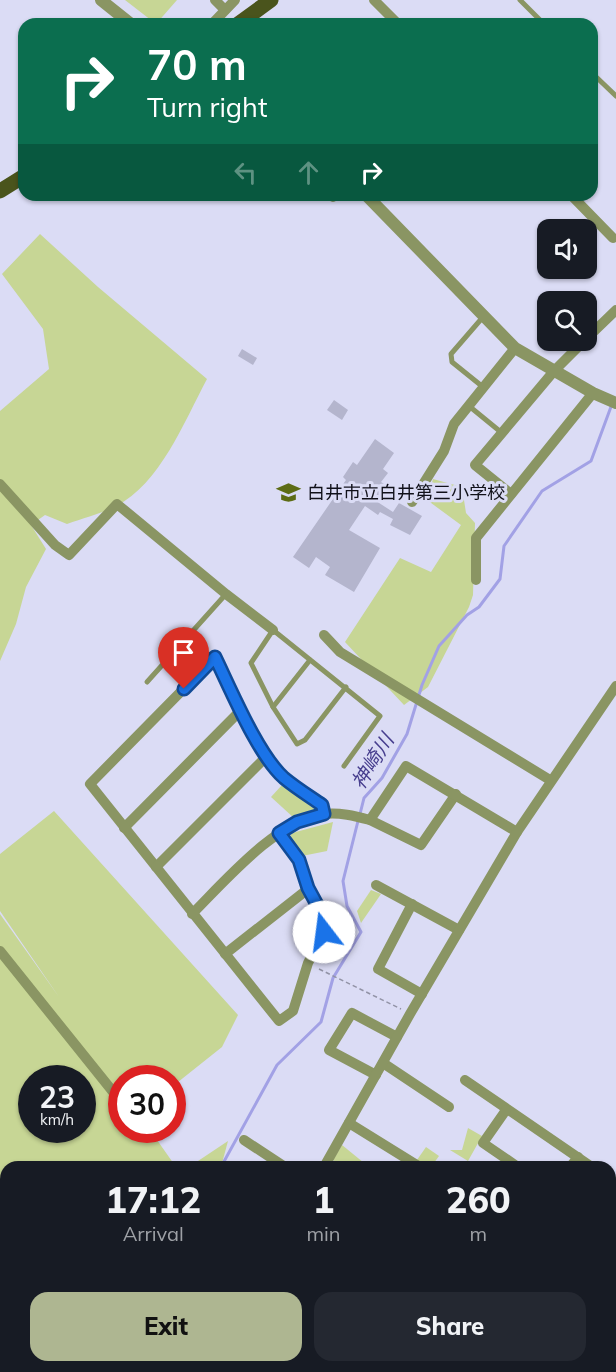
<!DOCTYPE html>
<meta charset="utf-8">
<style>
body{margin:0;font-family:Mulish,"Noto Sans JP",sans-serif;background:#242831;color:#f1f3f6;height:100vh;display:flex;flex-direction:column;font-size:22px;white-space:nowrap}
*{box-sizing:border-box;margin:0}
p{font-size:20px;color:#9ea1a6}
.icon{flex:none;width:33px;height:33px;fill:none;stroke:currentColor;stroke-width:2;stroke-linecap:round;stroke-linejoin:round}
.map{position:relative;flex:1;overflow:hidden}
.drawer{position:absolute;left:0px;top:1161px;width:616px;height:212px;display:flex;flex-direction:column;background:#171b24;border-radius:18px 18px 0 0;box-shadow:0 2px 4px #0004}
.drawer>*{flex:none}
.guide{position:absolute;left:18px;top:18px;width:580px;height:183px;border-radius:18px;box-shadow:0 2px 4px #0004;background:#0b6e4f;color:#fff;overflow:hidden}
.fabs{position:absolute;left:537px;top:219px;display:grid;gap:12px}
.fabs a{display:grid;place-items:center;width:60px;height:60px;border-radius:12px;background:#171b24;box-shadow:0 2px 4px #0004;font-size:30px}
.speed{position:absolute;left:18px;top:1065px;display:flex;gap:12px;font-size:30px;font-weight:700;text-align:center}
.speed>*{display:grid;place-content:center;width:78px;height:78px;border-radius:50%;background:#171b24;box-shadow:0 2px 4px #0004;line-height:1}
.speed small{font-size:15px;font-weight:400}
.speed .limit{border:9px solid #d22;background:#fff;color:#111}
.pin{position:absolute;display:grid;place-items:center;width:51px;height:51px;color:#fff;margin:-62px -26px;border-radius:50% 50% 50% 0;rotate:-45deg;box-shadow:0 0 6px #0007}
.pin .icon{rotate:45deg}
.me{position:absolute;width:66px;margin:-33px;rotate:345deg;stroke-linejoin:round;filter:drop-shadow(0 0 4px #0008)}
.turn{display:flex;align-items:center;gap:21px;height:126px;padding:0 30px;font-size:27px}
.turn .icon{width:78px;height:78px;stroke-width:2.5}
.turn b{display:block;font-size:42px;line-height:51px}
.lanes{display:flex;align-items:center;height:57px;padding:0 30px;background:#0003;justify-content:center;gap:30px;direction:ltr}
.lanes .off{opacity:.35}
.eta{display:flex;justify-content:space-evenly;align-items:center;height:102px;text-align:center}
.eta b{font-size:36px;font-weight:800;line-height:42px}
.cta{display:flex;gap:12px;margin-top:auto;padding:12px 30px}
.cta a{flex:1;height:69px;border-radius:18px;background:#aeb691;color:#111;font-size:24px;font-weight:800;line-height:69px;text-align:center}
.cta a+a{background:#242831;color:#f1f3f6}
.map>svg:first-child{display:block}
.green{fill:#c7d695;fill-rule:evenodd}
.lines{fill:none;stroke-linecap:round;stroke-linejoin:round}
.stream{stroke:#a2a1e5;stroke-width:3}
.building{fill:#b4b5cd}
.path{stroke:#9293a6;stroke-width:1.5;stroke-dasharray:4.5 3;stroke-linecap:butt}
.service{stroke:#8a9563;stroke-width:5}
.minor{stroke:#8a9563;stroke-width:10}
.tertiary{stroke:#8a9563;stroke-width:12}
.primary{stroke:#4a541c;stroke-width:15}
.route-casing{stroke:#114b97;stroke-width:15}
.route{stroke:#1a73e8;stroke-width:10}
.labels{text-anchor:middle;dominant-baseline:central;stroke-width:6;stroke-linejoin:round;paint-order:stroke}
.poi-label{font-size:18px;fill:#101019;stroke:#dbdcf5;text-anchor:start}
.water-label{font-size:20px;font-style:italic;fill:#473e8e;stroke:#dbdcf5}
</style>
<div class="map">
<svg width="616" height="1372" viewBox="0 0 616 1372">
<rect width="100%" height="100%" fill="#dbdcf5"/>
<g class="green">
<path d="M125,0H177L156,24Z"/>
<path d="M40,234L98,287L207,379C184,422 160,484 116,506C101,514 83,518 67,524L45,515L31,525L46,549L26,587L16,624L0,661V411L49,369L43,329L2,274Z"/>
<path d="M433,479L462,487L466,513L475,523L473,595L469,607L428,687L404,705L345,642L400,558L431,572L461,525L427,500Z"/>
<path d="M282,785L314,805L316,809L313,813L294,818L271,797Z"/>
<path d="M54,811L238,1015L222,1047L173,1086L172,1078H122V1130H150L176,1167H6V1340L0,1331V914L59,997L0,911V854ZM32,1078H82V1130H32Z"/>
<path d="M333,822L327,851L302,856L289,838L292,833Z"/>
<path d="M371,890L381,894L361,923L357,911Z"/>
<path d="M468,1128L482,1136L468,1161L450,1150H462Z"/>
<path d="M228,1141L221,1167H189Z"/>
<path d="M342,1145L369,1167H342L333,1160Z"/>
<path d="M426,1147L439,1156L431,1167H427L417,1160Z"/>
</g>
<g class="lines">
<g class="stream">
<path d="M360,814L364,798L382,778L407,734L422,685L439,646L467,615L479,607L500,579L504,546L542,491L591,461L612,404"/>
<path d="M221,1167L277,1065L321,1022L333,978L361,932L347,906L343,881L358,821"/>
<path d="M119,1372L122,1366"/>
</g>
</g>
<g class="building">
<path d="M242,349L257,358L253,365L238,356Z"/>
<path d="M334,400L348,410L342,420L327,410Z"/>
<path d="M375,439L394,453L383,469L388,473L381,482L387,486L376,501L393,512L399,503L422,516L410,535L390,525L393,519L380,512L378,515L365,506L349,530L380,548L354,592L325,575L330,567L316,557L309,568L293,557L346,480L343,477L353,462L357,465Z"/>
</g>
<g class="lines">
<path class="path" d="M319,969L401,1009"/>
<g class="service">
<path d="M520,0L544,24"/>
<path d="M592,73L616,96"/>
<path d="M483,387L452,362L451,354L483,317"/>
<path d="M469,406L502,433"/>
<path d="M147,682L226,594"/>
<path d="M273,707L310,660"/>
<path d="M344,766L380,716L273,630L251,663L273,707L297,744L305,740L346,687"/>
<path d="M353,1366L362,1372"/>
</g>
<g class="minor">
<path d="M215,0L225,10"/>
<path d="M374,0L398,24"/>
<path d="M212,24L235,0"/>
<path d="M331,195L333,197L335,195"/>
<path d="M571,195L613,238"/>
<path d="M586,339L616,310"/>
<path d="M0,484L55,545L69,555L117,504L226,594L273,630"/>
<path d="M511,494L475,465L554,371L585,340"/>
<path d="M412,502L444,451L454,424L515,348"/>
<path d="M476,580V538L593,393"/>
<path d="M324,635L340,652L550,780"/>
<path d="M370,820L421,845L456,794"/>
<path d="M124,828L241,710"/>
<path d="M279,833L299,860L308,889L321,912L324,932L308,963L293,1011L279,1021L90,784L215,657C231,690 258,755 284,778C296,788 310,796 322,805L324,814"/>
<path d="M156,867L267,756"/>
<path d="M376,885L459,930"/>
<path d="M412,904L378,969L422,994"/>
<path d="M192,914C225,881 277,820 324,814C339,812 355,816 370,820L406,766L517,832"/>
<path d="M0,951L122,1103"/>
<path d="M225,954L308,889"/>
<path d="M383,1063L449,1107"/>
<path d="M376,1075L329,1050L352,1013L397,1037"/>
<path d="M465,1080L592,1167"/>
<path d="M506,1110L483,1143L518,1167"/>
<path d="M349,1123L420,1167"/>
<path d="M244,1140L285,1167"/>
<path d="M324,1167L410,1014L517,832L616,686"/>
<path d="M570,1167L578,1157"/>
<path d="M610,1179L616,1183"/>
<path d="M610,1212L616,1204"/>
<path d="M462,1366L470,1372"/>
<path d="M194,1372L197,1366"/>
<path d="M331,1372L335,1366"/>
<path d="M502,1372L506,1366"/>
</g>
<g class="tertiary">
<path d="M101,0L131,24"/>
<path d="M366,195L515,348L593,393L616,403"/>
</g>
<g class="primary">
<path d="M238,24L271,0"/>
<path d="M0,191L24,176"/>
</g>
</g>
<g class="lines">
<defs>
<path id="route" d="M184,689L215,657C231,690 258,755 284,778C296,788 309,796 322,805L324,814L297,822L279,833L299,860L308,888L321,912L324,932"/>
</defs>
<use href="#route" class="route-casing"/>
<use href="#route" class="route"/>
</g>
<defs>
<symbol id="school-bare" viewBox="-9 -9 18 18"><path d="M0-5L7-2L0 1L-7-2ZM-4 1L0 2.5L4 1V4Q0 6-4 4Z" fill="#5d6c15" stroke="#dbdcf5" stroke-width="2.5" paint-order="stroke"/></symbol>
</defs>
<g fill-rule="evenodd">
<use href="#school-bare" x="272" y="476" width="33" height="33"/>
</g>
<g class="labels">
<g class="poi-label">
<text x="307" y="492">白井市立白井第三小学校</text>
</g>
<g class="water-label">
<text transform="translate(372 761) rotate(-58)">神崎川</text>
</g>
</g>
</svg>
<div class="fabs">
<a><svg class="icon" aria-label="sound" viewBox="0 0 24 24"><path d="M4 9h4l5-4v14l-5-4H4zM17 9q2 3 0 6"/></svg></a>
<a><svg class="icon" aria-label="search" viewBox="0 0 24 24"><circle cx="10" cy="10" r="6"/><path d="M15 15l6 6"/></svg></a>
</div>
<div class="speed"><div>23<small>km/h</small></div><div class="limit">30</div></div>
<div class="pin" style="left:184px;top:689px;background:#d93025"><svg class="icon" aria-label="arrive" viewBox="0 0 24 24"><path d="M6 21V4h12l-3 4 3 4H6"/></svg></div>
<svg class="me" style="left:324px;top:932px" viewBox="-20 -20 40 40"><circle r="19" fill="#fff"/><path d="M0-13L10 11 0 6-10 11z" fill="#1a73e8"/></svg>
<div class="guide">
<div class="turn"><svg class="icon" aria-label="right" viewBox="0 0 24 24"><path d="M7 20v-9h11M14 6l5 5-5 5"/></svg><div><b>70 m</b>Turn right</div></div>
<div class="lanes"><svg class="icon off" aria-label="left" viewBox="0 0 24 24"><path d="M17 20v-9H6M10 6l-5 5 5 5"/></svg><svg class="icon off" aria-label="ahead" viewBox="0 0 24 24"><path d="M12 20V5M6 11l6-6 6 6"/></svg><svg class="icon" aria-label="right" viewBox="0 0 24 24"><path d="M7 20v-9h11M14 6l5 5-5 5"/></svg></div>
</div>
<section class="drawer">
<div class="eta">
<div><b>17:12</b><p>Arrival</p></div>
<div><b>1</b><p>min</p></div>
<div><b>260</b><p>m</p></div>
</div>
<div class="cta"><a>Exit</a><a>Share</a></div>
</section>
</div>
